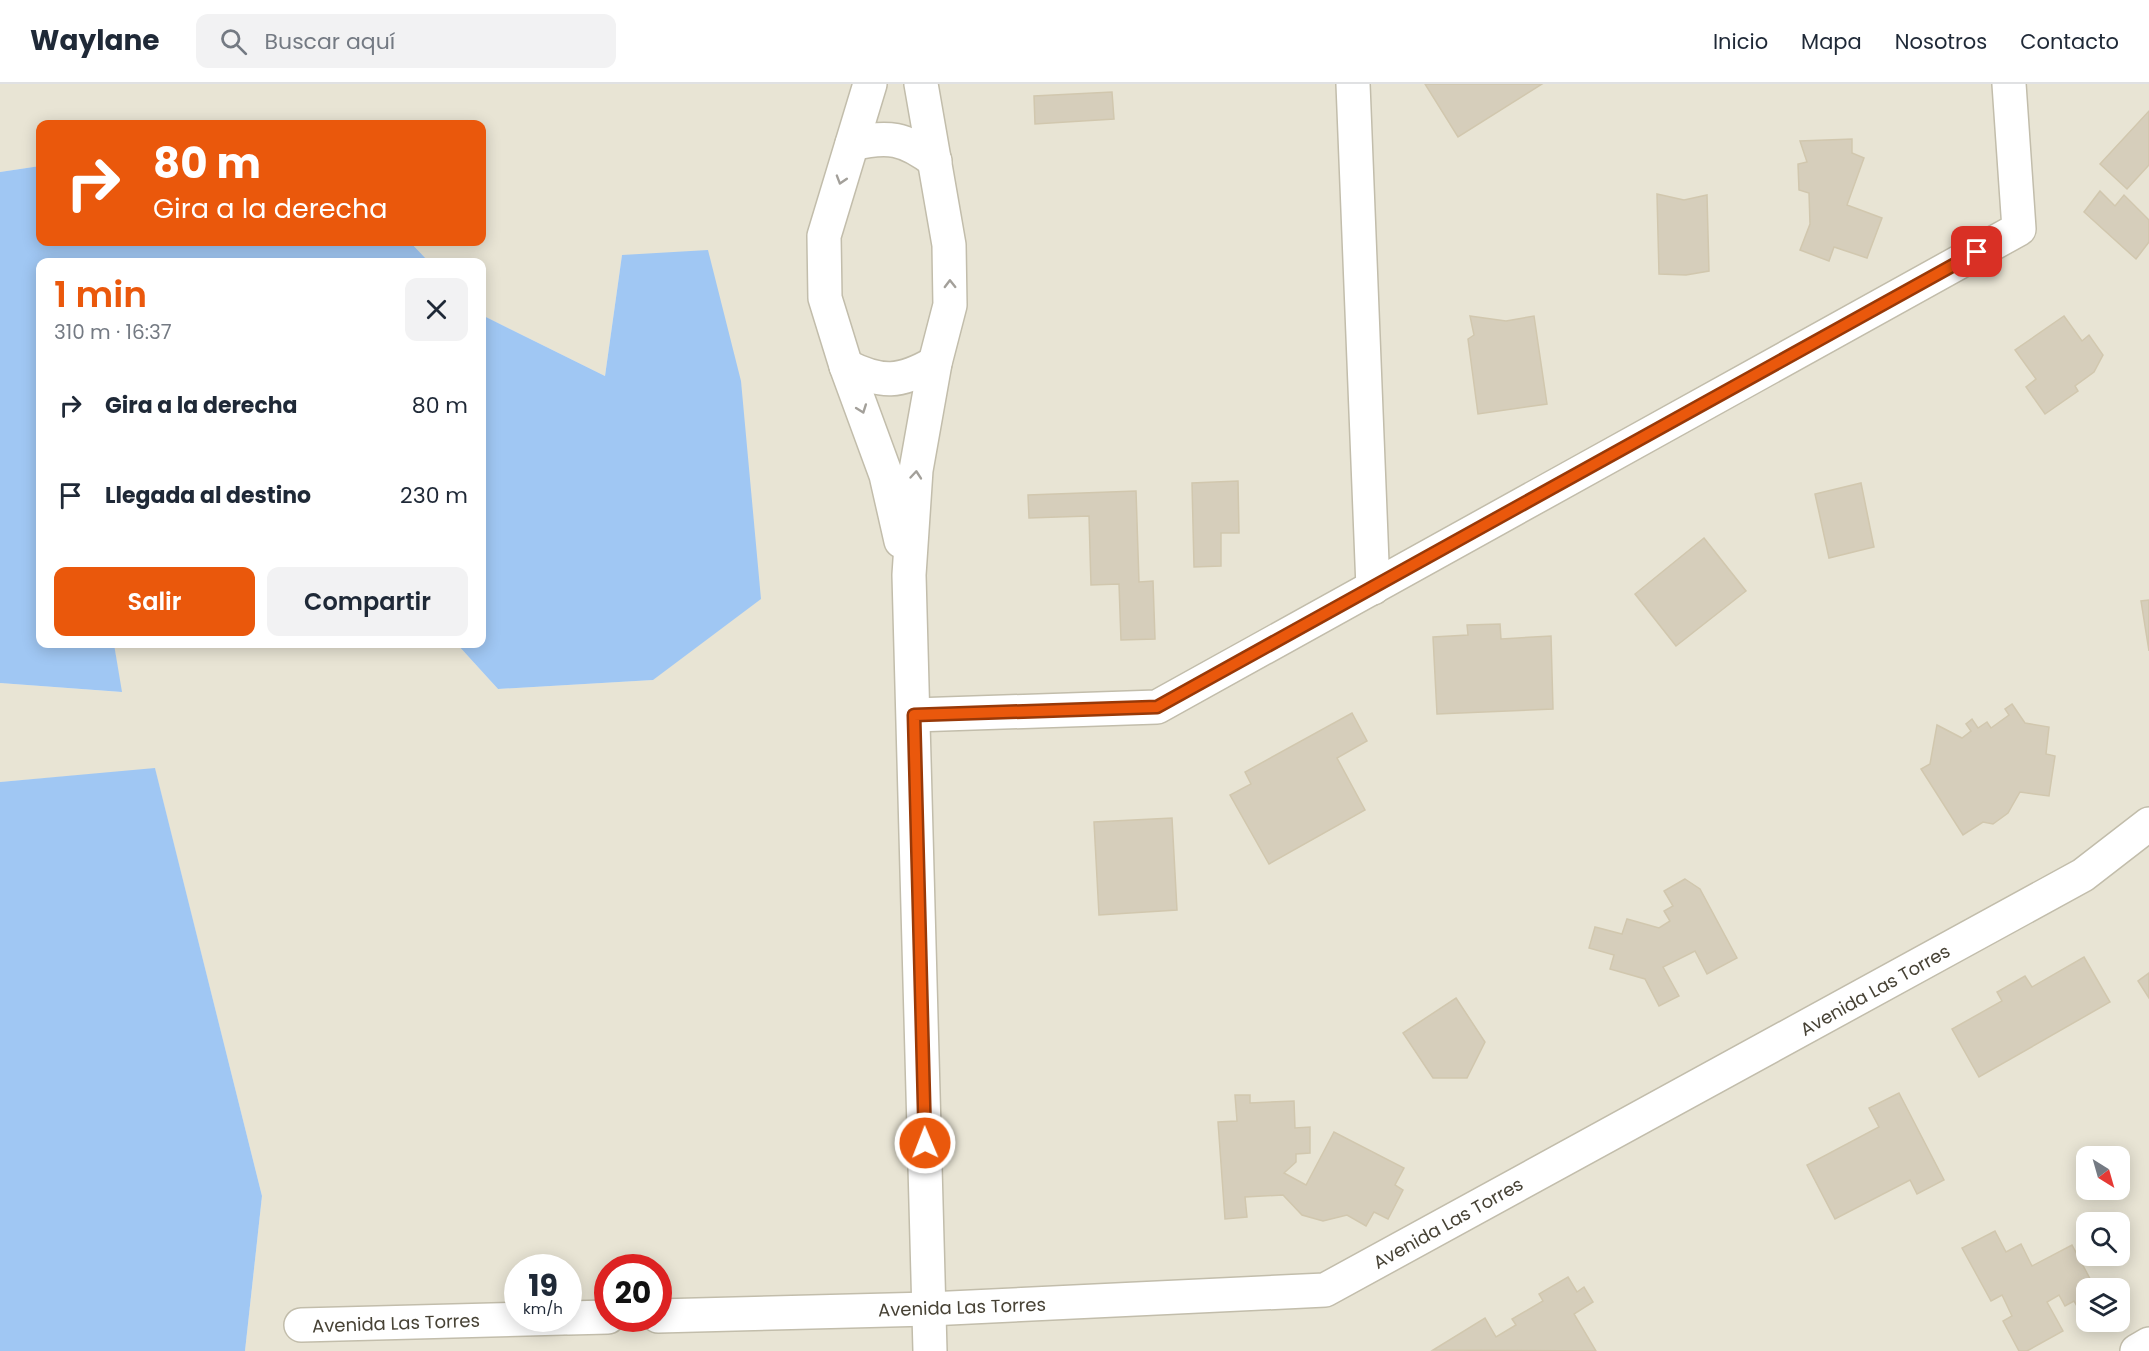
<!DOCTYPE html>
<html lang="es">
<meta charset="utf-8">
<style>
body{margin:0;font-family:Poppins,sans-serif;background:#f2f2f3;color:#1f2937;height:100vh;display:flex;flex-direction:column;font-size:22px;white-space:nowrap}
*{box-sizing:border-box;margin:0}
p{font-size:20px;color:#747a83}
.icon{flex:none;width:33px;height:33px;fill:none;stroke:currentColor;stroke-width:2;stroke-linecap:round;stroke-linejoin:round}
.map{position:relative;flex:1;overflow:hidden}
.sheet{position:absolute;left:36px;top:174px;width:450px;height:390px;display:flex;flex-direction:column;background:#fff;border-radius:12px;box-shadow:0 3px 15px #0003}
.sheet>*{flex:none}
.guide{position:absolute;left:36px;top:36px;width:450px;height:126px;border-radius:12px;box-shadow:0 3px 15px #0003;background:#ea580c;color:#fff;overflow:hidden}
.needle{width:39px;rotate:143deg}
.controls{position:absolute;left:2076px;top:1062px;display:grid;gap:12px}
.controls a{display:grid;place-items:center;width:54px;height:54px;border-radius:12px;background:#fff;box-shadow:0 3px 15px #0003;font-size:30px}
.speed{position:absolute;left:504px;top:1170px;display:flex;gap:12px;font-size:30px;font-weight:700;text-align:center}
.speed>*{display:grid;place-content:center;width:78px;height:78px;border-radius:50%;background:#fff;box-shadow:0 3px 15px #0003;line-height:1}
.speed small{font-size:15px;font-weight:400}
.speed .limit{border:9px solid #d22;background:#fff;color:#111}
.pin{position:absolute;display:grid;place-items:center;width:51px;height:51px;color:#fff;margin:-26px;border-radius:12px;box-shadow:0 3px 9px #0006}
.me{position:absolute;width:66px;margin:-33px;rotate:359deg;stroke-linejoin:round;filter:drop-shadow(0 0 4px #0008)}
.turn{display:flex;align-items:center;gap:21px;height:126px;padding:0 18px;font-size:27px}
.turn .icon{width:78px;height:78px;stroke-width:2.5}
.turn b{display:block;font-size:42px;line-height:51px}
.round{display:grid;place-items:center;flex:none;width:63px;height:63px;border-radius:12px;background:#f2f2f3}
.overview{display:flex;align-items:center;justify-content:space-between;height:102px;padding:0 18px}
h1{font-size:36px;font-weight:600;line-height:45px;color:#ea580c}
.button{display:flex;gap:12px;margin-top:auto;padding:12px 18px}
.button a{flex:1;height:69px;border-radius:12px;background:#ea580c;color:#fff;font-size:24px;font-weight:600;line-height:69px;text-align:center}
.button a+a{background:#f2f2f3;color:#1f2937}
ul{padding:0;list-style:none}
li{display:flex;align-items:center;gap:18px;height:90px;padding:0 18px}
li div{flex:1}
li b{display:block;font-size:22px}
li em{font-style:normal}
header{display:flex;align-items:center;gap:36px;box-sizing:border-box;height:84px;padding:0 30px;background:#fff;border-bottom:2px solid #e0e1e3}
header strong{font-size:28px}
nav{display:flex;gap:33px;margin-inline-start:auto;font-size:21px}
.search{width:420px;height:54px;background:#f2f2f3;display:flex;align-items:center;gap:15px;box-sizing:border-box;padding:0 21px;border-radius:12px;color:#747a83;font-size:22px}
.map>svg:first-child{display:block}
.residential{fill:#e8e4d4;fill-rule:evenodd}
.water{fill:#a0c7f3}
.building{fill:#d6cebb;stroke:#d1c7ae;stroke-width:1.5}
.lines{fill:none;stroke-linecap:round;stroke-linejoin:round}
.minor-casing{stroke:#c2bdab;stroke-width:36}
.minor{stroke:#fff;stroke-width:33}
.oneway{stroke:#a3a09a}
.route-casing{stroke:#983908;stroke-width:15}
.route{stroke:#ea580c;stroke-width:10}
.labels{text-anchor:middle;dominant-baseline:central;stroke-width:4.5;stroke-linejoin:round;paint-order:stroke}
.street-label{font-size:18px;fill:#474235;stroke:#fff}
</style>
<header>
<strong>Waylane</strong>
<div class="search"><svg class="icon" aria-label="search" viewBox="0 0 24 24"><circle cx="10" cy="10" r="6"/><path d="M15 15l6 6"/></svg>Buscar aquí</div>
<nav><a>Inicio</a><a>Mapa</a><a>Nosotros</a><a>Contacto</a></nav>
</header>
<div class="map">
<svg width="2149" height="1267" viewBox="0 0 2149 1267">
<rect width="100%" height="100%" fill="#f4f1e6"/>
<path class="residential" d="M0,0H2149V1267H245L262,1112L155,685L0,698V599L121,608L114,560H457L498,605L653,596L622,171L605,292L482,231V178H429L410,158H482V40H40V82L0,88ZM2086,1072H2120V1106H2086ZM2086,1138H2120V1172H2086ZM518,1184H568V1234H518ZM608,1184H658V1234H608ZM2086,1204H2120V1238H2086Z"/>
<g class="water">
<path d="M40,82V158H410L429,178H40V560H114L122,608L0,599V88Z"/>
<path d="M708,166L741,297L761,515L653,596L498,605L457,560H482V231L605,292L622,171Z"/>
<path d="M155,684L262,1112L245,1267H0V698Z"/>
</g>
<g class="building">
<path d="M1425,0H1542L1458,53Z"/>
<path d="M1112,8L1114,35L1035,40L1034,12Z"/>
<path d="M2149,27V81L2127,105L2100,80Z"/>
<path d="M1852,55V69L1864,74L1847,121L1882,134L1867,174L1834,163L1829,177L1800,166L1810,140L1809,109L1799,106L1798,80L1807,78L1800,57Z"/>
<path d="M2100,107L2115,122L2124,111L2149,136V158L2136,175L2084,128Z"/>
<path d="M1657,110L1684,116L1707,111L1709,187L1686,191L1659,190Z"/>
<path d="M1470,232L1506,237L1534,232L1547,320L1478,330L1468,255L1474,251Z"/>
<path d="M2064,232L2082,257L2089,251L2103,271L2094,288L2075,302L2078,307L2045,330L2026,303L2036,295L2015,266Z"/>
<path d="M1238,397L1239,449H1221V482L1194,483L1192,399Z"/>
<path d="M1861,399L1874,463L1829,474L1815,410Z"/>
<path d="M1136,407L1139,498L1153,497L1155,555L1121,556L1119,500L1091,501L1089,432L1029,434L1028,411Z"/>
<path d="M1704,454L1746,507L1676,562L1635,510Z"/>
<path d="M2149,516V567L2141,517Z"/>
<path d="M1500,540L1501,555L1551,552L1553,625L1437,630L1433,553L1468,551L1467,541Z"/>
<path d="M2012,620L2025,639L2049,643L2046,670L2055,672L2049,712L2020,708L2008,729L1993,740L1983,738L1963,751L1921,685L1930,680L1937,641L1962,654L1971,647L1966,640L1972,635L1978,644L1987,638L1991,644L2009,631L2005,625Z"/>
<path d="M1352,629L1367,657L1337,674L1365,726L1269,780L1230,711L1251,700L1245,688Z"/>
<path d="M1172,734L1177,826L1099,831L1094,738Z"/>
<path d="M1685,795L1700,805L1737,874L1707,890L1695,867L1663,883L1679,912L1659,922L1645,895L1610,885L1614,871L1589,864L1595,843L1622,850L1627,835L1659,844L1670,837L1664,827L1673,822L1664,807Z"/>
<path d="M2084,873L2110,918L1979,993L1952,945L2002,917L1997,908L2025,892L2032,903Z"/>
<path d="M2149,889V914L2138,897Z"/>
<path d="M1456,914L1485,958L1467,994H1433L1403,949Z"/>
<path d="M1899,1009L1944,1096L1917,1110L1910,1096L1835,1135L1807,1081L1879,1043L1869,1024Z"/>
<path d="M1235,1011H1250V1019L1294,1017L1295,1044L1310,1043V1069L1296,1070V1078L1284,1089L1306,1101L1334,1048L1404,1084L1395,1101L1403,1106L1388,1135L1374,1128L1366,1142L1347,1131L1323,1137L1302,1131L1283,1111L1245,1113L1247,1133L1225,1135L1218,1038L1237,1037Z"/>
<path d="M1995,1147L2006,1168L2021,1160L2032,1182L2072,1161L2095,1204H2086V1237L2074,1217L2065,1222L2059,1211L2047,1218L2063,1247L2027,1267H2019L2003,1237L2012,1232L2002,1211L1991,1217L1962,1164Z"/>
<path d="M1568,1193L1577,1208L1584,1203L1593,1218L1574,1230L1596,1267L1433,1266L1485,1234L1496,1253L1516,1241L1512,1235L1543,1217L1539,1210Z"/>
</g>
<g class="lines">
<defs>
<g id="minor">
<path d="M870,0L824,152L825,214L846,282L886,391L901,457"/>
<path d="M921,0L949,161L950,221L935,279L916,386L909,491L930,1267"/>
<path d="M1353,0L1373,504"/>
<path d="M852,60C888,51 905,54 935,77"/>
<path d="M846,282C882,300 900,299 935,279"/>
<path d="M914,631L1157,623L2019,145L2009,0"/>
<path d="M658,1232L929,1225L1325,1206L2083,791L2149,740"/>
<path d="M568,1234L608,1233"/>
<path d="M301,1241L563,1234"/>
<path d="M2137,1267L2149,1260"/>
</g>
</defs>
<use href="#minor" class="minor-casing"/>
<use href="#minor" class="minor"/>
</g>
<defs><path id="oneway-chevron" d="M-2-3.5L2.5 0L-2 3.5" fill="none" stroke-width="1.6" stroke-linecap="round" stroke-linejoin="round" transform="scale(1.5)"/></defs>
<g class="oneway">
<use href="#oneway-chevron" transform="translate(841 96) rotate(107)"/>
<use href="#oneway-chevron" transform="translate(950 200) rotate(-91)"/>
<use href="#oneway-chevron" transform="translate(862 325) rotate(70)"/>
<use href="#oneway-chevron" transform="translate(916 391) rotate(-85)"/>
</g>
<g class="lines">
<defs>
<path id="route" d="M925,1059L914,631L1157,623L1977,168"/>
</defs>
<use href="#route" class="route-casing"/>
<use href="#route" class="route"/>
</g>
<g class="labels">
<g class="street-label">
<text transform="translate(1875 906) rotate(-29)">Avenida Las Torres</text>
<text transform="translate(1448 1139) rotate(-29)">Avenida Las Torres</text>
<text transform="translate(962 1223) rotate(-2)">Avenida Las Torres</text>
<text transform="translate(396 1239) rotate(-2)">Avenida Las Torres</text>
</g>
</g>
</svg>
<div class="controls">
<a><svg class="needle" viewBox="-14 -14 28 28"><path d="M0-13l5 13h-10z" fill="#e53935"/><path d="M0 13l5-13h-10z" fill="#747a83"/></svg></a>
<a><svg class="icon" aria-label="search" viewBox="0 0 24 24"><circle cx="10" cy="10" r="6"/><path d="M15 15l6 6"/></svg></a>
<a><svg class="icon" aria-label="layers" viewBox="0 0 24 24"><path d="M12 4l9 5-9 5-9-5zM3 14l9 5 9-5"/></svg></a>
</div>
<div class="speed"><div>19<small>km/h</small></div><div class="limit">20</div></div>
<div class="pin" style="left:1977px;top:168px;background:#d93025"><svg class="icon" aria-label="arrive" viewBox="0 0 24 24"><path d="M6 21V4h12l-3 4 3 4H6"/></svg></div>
<svg class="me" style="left:925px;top:1059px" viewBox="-20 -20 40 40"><circle r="17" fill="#ea580c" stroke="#fff" stroke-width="3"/><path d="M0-11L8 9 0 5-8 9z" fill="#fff"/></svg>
<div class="guide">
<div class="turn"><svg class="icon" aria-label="right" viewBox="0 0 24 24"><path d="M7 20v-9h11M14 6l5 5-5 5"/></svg><div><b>80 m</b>Gira a la derecha</div></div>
</div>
<section class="sheet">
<div class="overview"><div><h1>1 min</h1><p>310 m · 16:37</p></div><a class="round"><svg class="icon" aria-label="close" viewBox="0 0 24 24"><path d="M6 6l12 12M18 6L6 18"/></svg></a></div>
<ul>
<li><svg class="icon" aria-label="right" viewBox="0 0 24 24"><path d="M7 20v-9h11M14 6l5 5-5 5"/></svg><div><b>Gira a la derecha</b></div><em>80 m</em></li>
<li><svg class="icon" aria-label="arrive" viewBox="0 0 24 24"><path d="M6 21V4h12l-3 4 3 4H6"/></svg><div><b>Llegada al destino</b></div><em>230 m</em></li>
</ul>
<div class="button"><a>Salir</a><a>Compartir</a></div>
</section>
</div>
